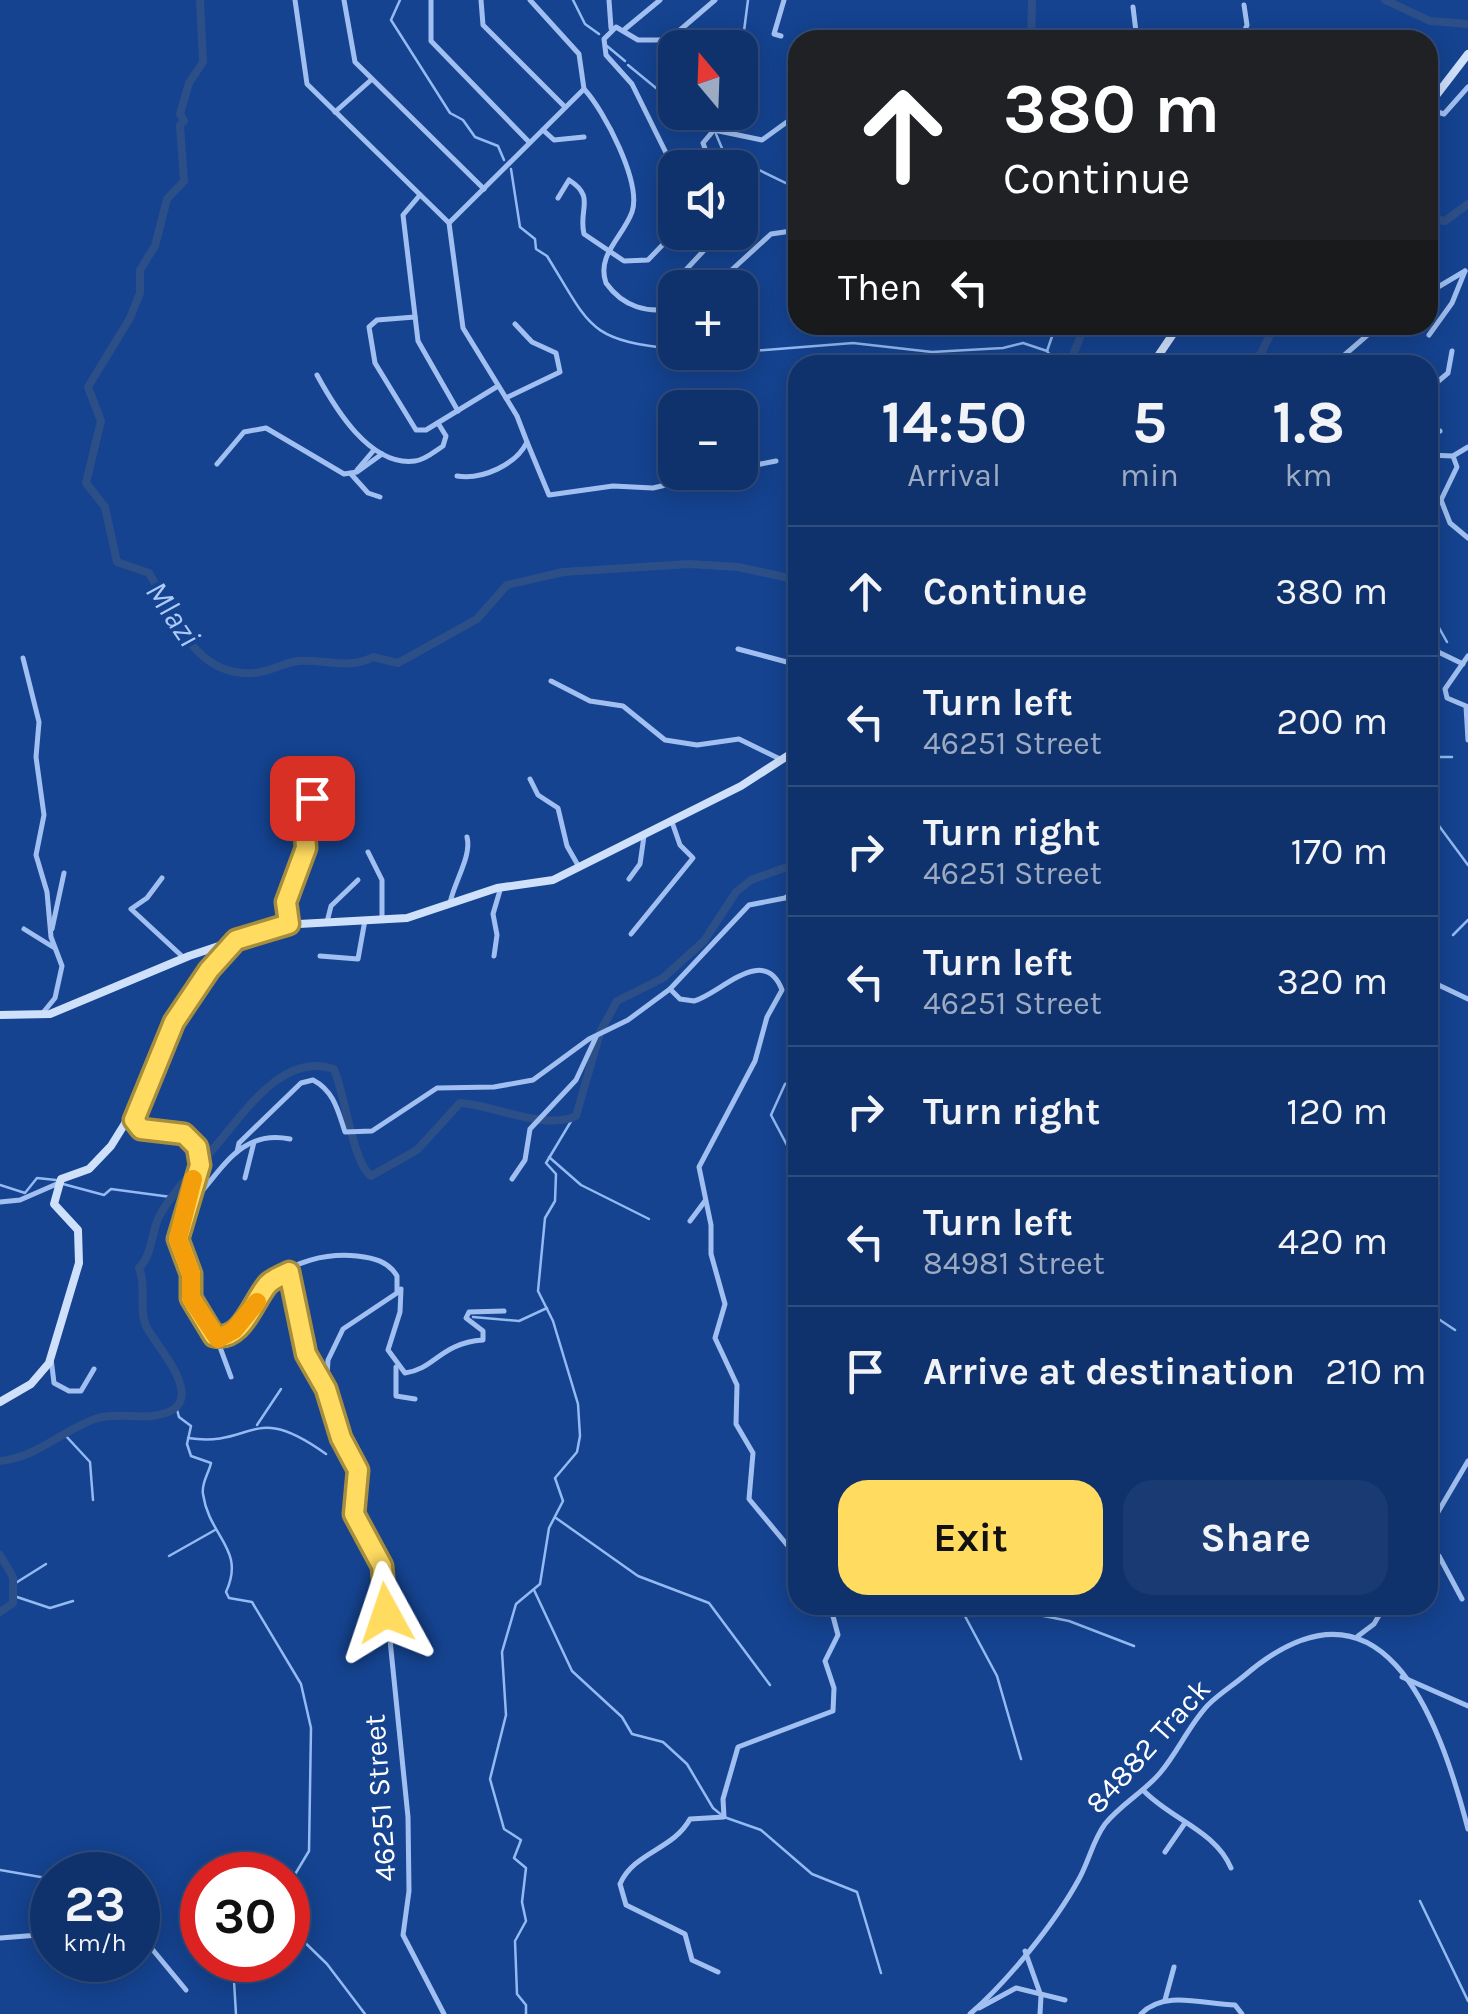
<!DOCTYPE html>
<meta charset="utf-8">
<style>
body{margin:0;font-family:Karla,sans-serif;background:#193a72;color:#f1f3f6;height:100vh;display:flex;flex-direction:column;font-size:38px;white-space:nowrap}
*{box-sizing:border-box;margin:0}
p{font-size:32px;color:#9caac2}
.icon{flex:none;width:55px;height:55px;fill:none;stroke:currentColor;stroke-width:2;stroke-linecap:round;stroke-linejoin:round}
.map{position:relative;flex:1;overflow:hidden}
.drawer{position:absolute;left:788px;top:355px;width:650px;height:1260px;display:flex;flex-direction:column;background:#10326c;border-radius:30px;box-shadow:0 5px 25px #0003,0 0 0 2px #304d7f}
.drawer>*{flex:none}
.hud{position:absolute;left:788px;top:30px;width:650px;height:305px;border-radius:30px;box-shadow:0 5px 25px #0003,0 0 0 2px #304d7f;background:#202124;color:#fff;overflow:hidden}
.needle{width:65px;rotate:341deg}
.buttons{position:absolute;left:658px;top:30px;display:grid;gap:20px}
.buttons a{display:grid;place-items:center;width:100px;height:100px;border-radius:20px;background:#10326c;box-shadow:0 5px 25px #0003,0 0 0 2px #304d7f;font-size:50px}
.speed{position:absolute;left:30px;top:1852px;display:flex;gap:20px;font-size:50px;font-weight:700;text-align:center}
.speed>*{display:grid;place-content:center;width:130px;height:130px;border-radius:50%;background:#10326c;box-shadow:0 5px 25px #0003,0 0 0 2px #304d7f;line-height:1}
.speed small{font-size:25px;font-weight:400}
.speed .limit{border:15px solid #d22;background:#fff;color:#111}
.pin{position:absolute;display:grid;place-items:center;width:85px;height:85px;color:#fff;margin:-42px;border-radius:20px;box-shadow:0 5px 15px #0006}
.me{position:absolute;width:110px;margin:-55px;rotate:355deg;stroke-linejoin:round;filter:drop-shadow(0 0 8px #0008)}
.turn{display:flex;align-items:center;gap:35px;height:210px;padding:0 50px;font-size:45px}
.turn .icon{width:130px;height:130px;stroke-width:2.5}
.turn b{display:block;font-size:70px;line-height:85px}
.then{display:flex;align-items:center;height:95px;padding:0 50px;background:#0003;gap:20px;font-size:38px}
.eta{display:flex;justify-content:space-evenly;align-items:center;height:170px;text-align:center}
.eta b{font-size:60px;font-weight:700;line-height:70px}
.primary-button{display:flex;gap:20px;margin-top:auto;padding:20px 50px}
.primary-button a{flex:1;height:115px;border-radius:30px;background:#ffdb60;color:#111;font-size:40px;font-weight:700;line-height:115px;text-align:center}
.primary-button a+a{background:#193a72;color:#f1f3f6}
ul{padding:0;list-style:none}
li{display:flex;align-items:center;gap:30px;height:130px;padding:0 50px;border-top:2px solid #304d7f}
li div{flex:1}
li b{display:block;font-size:38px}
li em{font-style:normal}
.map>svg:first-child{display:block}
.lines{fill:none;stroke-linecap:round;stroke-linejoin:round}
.stream{stroke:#93baf3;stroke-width:2.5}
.river{stroke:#2d4f88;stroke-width:8}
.street{stroke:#a1c0f1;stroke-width:5}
.secondary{stroke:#cfe0fb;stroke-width:8}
.route-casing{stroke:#a68e3e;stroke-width:25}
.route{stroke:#ffdb60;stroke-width:18}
.slow{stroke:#f59e0b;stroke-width:18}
.labels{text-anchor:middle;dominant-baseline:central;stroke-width:8;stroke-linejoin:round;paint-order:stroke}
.street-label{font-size:30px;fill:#fff;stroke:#154390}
.water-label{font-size:32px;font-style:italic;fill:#adcaf8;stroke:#154390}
</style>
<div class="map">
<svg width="1468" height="2014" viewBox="0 0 1468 2014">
<rect width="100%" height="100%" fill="#154390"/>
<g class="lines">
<g class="stream">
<path d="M400,0L391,20L450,113L463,120L475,137L498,146L504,160"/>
<path d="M573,0L585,24L599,34"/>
<path d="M607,46L625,61"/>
<path d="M732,48L734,38L744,31L748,0"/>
<path d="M628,65L656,88L675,93"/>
<path d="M711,112L713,127"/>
<path d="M716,134L724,153L798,189"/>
<path d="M511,169L520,227L535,239L536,249L547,256C591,327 587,340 675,349"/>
<path d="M1047,351L1056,325"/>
<path d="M703,352H736"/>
<path d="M740,352L853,343L932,352L1003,348L1023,343L1047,351L1058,365"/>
<path d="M1428,608L1447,642"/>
<path d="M1428,757H1452"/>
<path d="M1428,811L1468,865"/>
<path d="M1453,935L1468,920"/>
<path d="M1428,1022L1433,1021"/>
<path d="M798,1077L785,1084L771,1115L798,1166"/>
<path d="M549,1157L581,1185L649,1219"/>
<path d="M63,1184L104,1195L111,1189L171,1197"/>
<path d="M0,1185L25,1193L37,1178L56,1180"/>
<path d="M1428,1312L1455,1330"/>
<path d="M473,1317L519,1321L547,1308"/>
<path d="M176,1406L179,1417L191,1426L187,1444L191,1456L211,1463C209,1473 201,1483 203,1494C209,1537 246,1549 226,1592L229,1598L252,1602L301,1684L311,1728L309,1851L288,1886"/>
<path d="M257,1425L281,1389"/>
<path d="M65,1435L90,1462L93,1500"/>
<path d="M188,1438C255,1448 251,1400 326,1454"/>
<path d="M556,1518L638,1576L709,1603L770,1685"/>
<path d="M169,1556L215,1530"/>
<path d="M14,1584L46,1564"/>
<path d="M534,1590L572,1671L622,1717L632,1734L663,1742L687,1764L713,1808L724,1817L761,1830L812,1874L857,1892L881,1973"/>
<path d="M14,1596L50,1608L73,1601"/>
<path d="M959,1605L997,1676L1021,1759"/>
<path d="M988,1605L1069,1621L1134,1646"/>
<path d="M0,1870L52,1879"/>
<path d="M1420,1901L1468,2001"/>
<path d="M288,1926L327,1964L365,2014"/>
<path d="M236,2014L234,1981L242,1960"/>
<path d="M526,2014V2005L517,1994L515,1941L526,1921L522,1902L526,1868L514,1858L521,1840L504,1829L490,1779L506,1715L502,1652L516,1604L540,1584L549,1528L563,1501L555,1478L577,1452L580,1436L578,1404L553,1321L538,1291L545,1218L555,1201L556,1174L546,1163L573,1118"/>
</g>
<g class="river">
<path d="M200,0L203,62L189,83L180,114L184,121L180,125L184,181L167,199L155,246L140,270V293L130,318L88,387L101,421L86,483L105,507L117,562L149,573C174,615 194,677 253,673C268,673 282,663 298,661C323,659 350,670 373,657L398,663L477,619L507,585L563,572L689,564L738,567L798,580"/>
<path d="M1385,0L1430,21L1468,24"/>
<path d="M1031,40L1032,0"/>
<path d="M1428,218L1445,221L1468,204"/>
<path d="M1069,365L1085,325"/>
<path d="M1255,365L1275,325"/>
<path d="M600,1032L617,1001L663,978L704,941L736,892L751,880L798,863"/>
<path d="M0,1461C39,1457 63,1429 98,1418C116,1413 135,1418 152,1416C215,1409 160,1351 147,1328C138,1311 147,1286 139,1268C153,1255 151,1229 161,1213C176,1187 196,1170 214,1148C243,1115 282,1051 334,1069C345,1095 353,1163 371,1176L417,1150L460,1103C490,1104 546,1131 576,1116L600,1033"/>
<path d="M0,1555L13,1577V1603L0,1612"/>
</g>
<g class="street">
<path d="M295,0L307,84L449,223L584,89L579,54L530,0"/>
<path d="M344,0L355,62L484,189"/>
<path d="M431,0V41L529,142"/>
<path d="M481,0L483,25L565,107"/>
<path d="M609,0L611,28"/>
<path d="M1133,7L1137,40"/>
<path d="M625,29L660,0"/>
<path d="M673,36L678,48"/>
<path d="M781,36L774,34L784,0"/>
<path d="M1241,40L1247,25L1244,5"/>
<path d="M584,89C604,110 642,183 632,212C623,237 596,255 606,283C623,307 648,314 675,308"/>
<path d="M1428,109L1444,114L1468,87"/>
<path d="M335,112L371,80"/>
<path d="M543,130L554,140L584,137"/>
<path d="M712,168L703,143L714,130L762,140L798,114"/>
<path d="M675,171L632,84L606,55L604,39L616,27L638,40H660L673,36L715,0"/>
<path d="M420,195L403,215L418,341L458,411"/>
<path d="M558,198L569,180C596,197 578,209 584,234L624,261L648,260L675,232"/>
<path d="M449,223L463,328L517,416L527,442C516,465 482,480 457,476"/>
<path d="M712,288L771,234L798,230"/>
<path d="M1428,293L1465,271"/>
<path d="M662,311L670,287L721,232"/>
<path d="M415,317L377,320L369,327L375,363L416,430H426L498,386"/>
<path d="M1429,335L1452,303L1465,271"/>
<path d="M1333,365L1379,325"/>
<path d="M317,375C335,408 370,467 415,461C425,460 435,451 443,446L446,436L438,423"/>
<path d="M1428,390L1448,373L1452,351"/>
<path d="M506,398L560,372L556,353L532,342L515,324"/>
<path d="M1428,437L1440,431"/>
<path d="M527,442L549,495L613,486L653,488L722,472"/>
<path d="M1428,455L1453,456L1468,447"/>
<path d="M217,464L244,432L266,428L344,474L357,472L382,454"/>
<path d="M740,468L776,461"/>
<path d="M357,470L374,450"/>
<path d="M351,474L368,493L380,497"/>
<path d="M1441,500L1457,467L1453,456"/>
<path d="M1428,501L1441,500L1450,523L1468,538"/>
<path d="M1428,647L1463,664"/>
<path d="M738,649L798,665"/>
<path d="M1468,656L1445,689L1447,698L1466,706L1468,740"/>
<path d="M23,658L39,722L36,757L44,815L36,855L47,892L51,937L62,966L55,998L42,1014"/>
<path d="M551,681L590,701L623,706L665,740L697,745L739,739L780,759"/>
<path d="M530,779L538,795L558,808L567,846L579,867"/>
<path d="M368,852L382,880V920"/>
<path d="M162,878L147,898L131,909L184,958"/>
<path d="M629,879L640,864L644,836"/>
<path d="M450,903C454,882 472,856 467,837"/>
<path d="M327,922L331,906L358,880"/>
<path d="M289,924L286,902L306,848L304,817L313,797"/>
<path d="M24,929L53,947"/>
<path d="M52,929L64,873"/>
<path d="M631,934L693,858L680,845L672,822"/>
<path d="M320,956L358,959L365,920"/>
<path d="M494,956L497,935L493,914L501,887"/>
<path d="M1428,980L1468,999"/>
<path d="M670,989L680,999L694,1001C720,994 764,943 782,990L767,1017L755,1061L699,1167L711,1225V1254L725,1304L715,1338L737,1385L736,1424L753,1453L749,1499L798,1558"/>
<path d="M135,1112L137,1128L184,1134L197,1147L200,1165L178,1239L191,1274V1299L217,1339C247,1331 250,1301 269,1283C292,1261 327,1253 357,1256C374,1258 388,1261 397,1276V1293L343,1329L328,1360L326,1391L358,1470L355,1520L383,1571L408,1817L409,1891L403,1935L444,2014"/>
<path d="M237,1152L239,1143L301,1083L313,1080C334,1091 338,1111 345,1132L372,1131L437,1088L494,1087L533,1080L589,1039L628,1020L670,989L749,905L785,898L798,890"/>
<path d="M245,1178L254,1142"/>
<path d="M512,1179L525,1160L530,1129L576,1080L596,1037"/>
<path d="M0,1202L20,1200L59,1183"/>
<path d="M189,1205C219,1177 237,1128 290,1139"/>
<path d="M690,1221L705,1201"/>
<path d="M289,1272L301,1338L325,1387"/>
<path d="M401,1289L400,1312L388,1350L405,1373C435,1369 440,1343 483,1340V1331L466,1318L469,1312L504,1311"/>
<path d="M217,1339L231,1377"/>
<path d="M51,1358L54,1383L69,1391H81L94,1369"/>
<path d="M396,1367V1396L415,1399"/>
<path d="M1428,1529L1468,1461"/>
<path d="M1428,1560L1439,1556L1462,1599"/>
<path d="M1358,1636L1374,1624L1385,1605"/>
<path d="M1402,1677L1468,1706"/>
<path d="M1143,1790C1170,1819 1215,1830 1231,1868"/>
<path d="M1165,1852L1185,1823"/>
<path d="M138,1932L186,1990"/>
<path d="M0,1938L52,1934"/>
<path d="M1025,1951L1041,1996L1040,2014"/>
<path d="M718,1972L692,1960L685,1934L626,1905L620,1884C634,1852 673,1850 690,1819L724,1817L723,1799L738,1747L833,1711L834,1688L825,1661L838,1635L830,1605"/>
<path d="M1165,2000L1174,1967"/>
<path d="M979,2008L1016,1988L1065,2000"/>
<path d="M970,2014C1008,1981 1055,1923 1079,1879C1089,1861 1093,1840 1105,1824C1121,1804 1144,1792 1160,1773C1178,1752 1189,1725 1208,1705C1219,1694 1232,1686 1244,1676C1381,1559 1438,1714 1468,1829"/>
<path d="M1141,2014C1165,1989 1205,2005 1235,2005L1242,2014"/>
</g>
<g class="secondary">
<path d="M1428,106L1468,54"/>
<path d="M1152,365L1179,325"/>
<path d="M0,1015L50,1014L189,956L281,925L407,918L497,888L553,880L741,786L798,749"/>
<path d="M0,1402L31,1384L49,1363L79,1263L78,1230L54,1204L61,1179L89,1169L111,1146L147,1088L183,1005L236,940"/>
</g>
</g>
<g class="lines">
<defs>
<path id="route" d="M312,798L304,814L306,848L286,902L289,924L236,940L209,970L174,1022L134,1120L141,1129L184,1134L197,1147L200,1165L178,1239L191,1274V1298L214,1336C242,1342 253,1301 268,1284C274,1278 282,1276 289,1272L306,1354L326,1389L341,1438L358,1470L354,1514L382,1566L386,1613"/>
</defs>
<use href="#route" class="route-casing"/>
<use href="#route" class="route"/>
<path class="slow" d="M193,1179L178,1239L191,1274V1298L218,1339L234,1330L257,1302"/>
</g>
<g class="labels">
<g class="street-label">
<text transform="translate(1148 1746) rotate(-48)">84882 Track</text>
<text transform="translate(380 1798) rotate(-94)">46251 Street</text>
</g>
<g class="water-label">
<text transform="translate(173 614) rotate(56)">Mlazi</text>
</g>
</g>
</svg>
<div class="buttons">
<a><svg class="needle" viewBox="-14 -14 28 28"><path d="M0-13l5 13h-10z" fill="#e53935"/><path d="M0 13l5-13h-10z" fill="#9caac2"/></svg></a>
<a><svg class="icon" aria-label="sound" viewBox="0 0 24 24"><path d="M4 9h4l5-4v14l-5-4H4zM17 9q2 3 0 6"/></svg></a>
<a>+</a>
<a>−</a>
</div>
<div class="speed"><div>23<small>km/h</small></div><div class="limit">30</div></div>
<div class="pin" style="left:312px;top:798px;background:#d93025"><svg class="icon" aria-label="arrive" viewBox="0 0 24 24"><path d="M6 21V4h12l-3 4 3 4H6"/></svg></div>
<svg class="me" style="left:386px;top:1613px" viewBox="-20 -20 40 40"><path d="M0-17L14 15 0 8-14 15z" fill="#ffdb60" stroke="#fff" stroke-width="4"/></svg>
<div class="hud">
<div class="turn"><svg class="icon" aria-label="ahead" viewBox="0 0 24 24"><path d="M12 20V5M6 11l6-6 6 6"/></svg><div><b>380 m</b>Continue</div></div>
<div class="then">Then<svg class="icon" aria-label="left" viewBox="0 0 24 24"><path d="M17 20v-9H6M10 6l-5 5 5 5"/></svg></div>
</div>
<section class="drawer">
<div class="eta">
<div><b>14:50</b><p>Arrival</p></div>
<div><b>5</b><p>min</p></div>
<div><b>1.8</b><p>km</p></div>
</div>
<ul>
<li><svg class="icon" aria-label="ahead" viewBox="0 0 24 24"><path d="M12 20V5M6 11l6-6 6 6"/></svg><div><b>Continue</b></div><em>380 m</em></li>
<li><svg class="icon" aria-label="left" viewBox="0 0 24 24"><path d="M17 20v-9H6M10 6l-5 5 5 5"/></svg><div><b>Turn left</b><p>46251 Street</p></div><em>200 m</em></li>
<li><svg class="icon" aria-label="right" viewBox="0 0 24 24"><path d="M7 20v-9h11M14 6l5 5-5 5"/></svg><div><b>Turn right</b><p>46251 Street</p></div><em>170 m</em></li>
<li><svg class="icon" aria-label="left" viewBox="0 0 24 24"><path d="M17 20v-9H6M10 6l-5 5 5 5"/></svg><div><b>Turn left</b><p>46251 Street</p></div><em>320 m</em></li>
<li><svg class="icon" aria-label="right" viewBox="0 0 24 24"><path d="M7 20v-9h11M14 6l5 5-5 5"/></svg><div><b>Turn right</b></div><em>120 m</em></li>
<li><svg class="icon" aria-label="left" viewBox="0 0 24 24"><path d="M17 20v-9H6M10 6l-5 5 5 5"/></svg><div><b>Turn left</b><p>84981 Street</p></div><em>420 m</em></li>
<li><svg class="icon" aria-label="arrive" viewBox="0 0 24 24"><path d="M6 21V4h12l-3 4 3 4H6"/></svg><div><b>Arrive at destination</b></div><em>210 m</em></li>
</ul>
<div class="primary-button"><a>Exit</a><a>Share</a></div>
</section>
</div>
